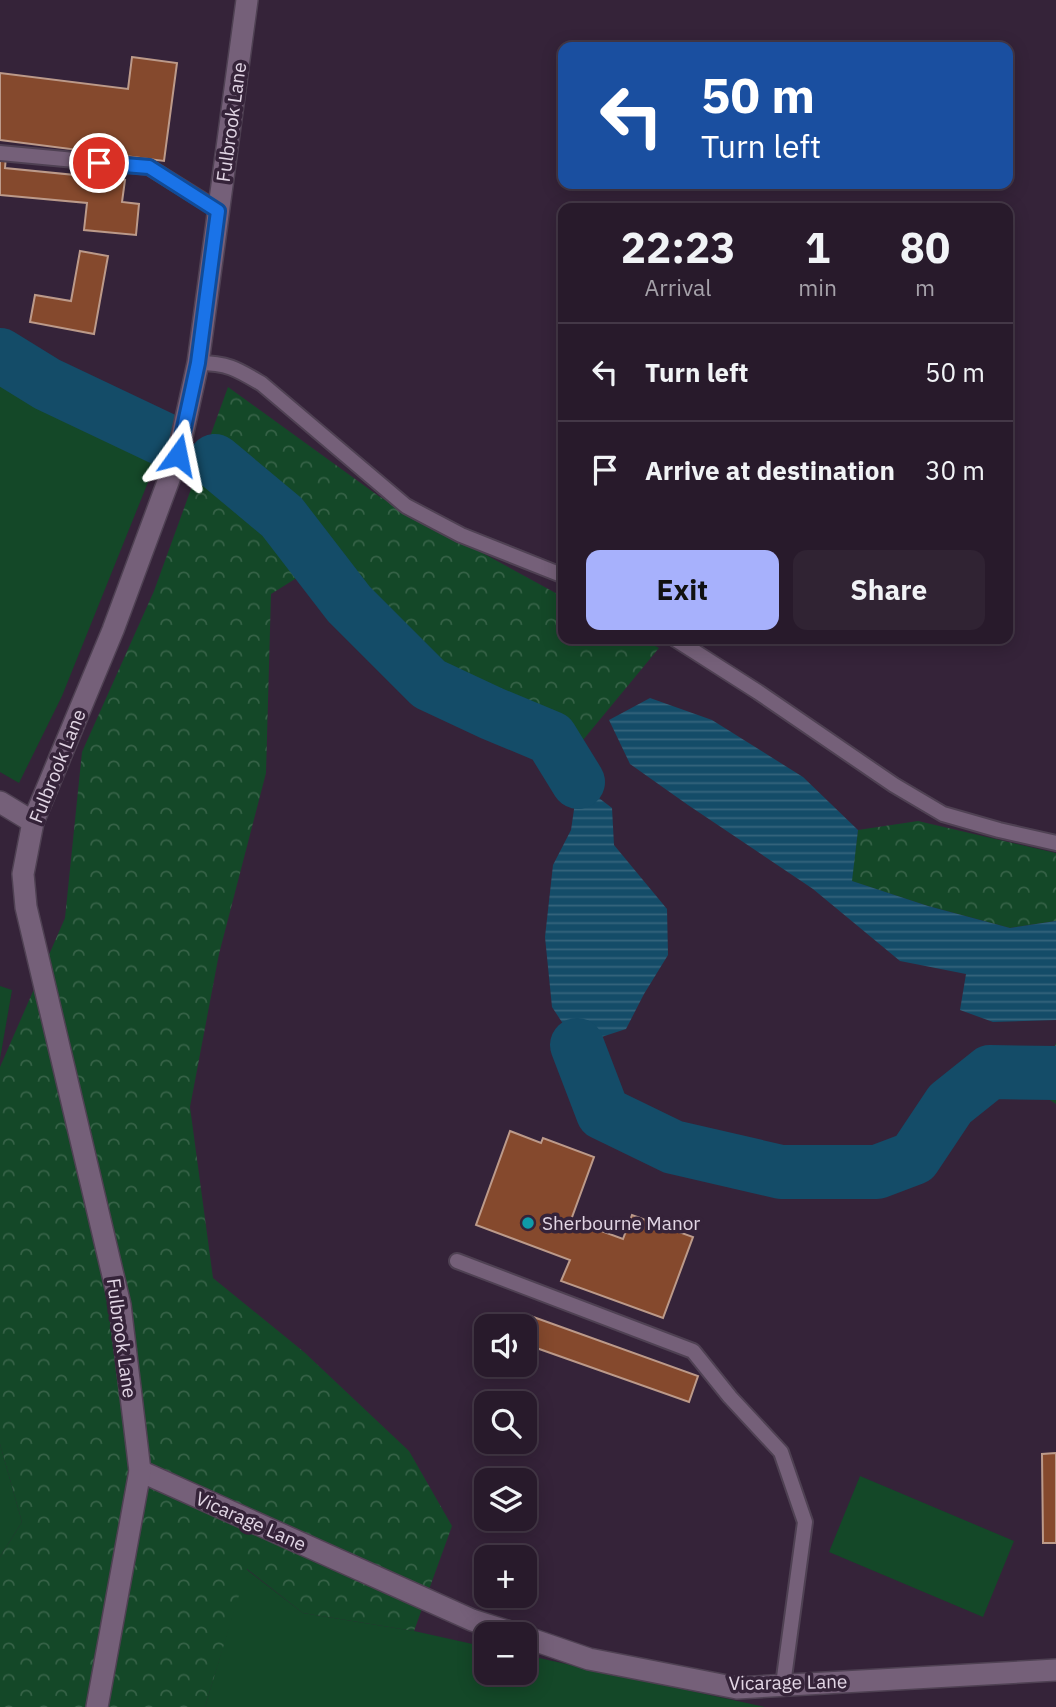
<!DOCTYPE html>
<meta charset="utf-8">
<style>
body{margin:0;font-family:"IBM Plex Sans",sans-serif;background:#302333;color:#f1f3f6;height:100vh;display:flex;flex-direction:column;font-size:26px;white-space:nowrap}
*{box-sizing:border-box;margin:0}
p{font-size:23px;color:#a5a1a9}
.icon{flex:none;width:38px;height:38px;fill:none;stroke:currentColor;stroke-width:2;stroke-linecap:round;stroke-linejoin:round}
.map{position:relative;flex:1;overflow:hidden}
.sheet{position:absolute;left:558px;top:203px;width:455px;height:441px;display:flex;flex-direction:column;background:#281a2b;border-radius:14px;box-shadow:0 4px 18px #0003,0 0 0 2px #443847}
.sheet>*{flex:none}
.banner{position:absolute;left:558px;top:42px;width:455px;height:147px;border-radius:14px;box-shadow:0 4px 18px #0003,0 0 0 2px #443847;background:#1a4fa0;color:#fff;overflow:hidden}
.buttons{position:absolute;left:474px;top:1314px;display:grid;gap:14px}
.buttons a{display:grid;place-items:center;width:63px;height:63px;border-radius:14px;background:#281a2b;box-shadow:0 4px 18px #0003,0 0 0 2px #443847;font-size:35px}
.pin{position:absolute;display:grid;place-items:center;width:60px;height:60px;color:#fff;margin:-30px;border:4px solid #fff;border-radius:50%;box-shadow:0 2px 7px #0007}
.me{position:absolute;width:77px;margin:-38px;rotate:12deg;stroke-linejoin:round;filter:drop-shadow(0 0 5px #0008)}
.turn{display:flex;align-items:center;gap:24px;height:147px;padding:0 28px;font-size:32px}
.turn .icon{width:91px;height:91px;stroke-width:2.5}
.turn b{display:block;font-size:49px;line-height:60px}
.eta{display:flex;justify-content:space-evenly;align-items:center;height:119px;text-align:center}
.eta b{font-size:42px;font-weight:700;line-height:49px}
.primary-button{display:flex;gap:14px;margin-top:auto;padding:14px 28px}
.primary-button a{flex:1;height:80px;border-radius:14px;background:#a7b1fc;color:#111;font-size:28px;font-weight:700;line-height:80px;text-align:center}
.primary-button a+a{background:#302333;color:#f1f3f6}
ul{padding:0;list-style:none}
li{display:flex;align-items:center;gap:21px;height:98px;padding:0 28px;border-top:2px solid #443847}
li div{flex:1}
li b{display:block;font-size:26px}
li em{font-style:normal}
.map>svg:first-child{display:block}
.green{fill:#144828}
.forest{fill:url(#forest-crowns)}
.water{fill:url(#water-rules)}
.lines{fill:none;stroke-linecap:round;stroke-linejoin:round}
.river{stroke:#144c68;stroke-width:54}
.building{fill:#85492d;stroke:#bc9a8a;stroke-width:2}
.lane-casing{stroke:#4f4153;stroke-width:18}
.street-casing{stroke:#4f4153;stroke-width:24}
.lane{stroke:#756079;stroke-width:14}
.street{stroke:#756079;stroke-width:21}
.route-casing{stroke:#114b97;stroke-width:18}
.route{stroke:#1a73e8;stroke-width:12}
.culture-dot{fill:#0f9aa8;stroke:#352339;stroke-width:2.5}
.labels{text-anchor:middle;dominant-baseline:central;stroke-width:7;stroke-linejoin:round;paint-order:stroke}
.street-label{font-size:19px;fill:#e2d6e5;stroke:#352339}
.poi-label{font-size:19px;fill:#e2d6e5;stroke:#352339;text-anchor:start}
</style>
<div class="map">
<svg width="1056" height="1707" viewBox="0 0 1056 1707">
<defs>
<pattern id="forest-crowns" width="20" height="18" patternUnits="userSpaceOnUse" patternTransform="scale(1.75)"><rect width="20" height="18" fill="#144828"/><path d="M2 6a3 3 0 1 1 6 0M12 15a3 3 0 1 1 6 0" fill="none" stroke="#366247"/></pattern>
<pattern id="water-rules" width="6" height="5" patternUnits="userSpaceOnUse" patternTransform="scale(1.75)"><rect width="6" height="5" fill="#144c68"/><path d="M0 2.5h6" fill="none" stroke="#36657d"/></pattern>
</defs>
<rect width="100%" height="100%" fill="#352339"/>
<g class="green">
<path d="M0,355L47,384L165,440L62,696L19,783L0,772Z"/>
<path d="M0,986L12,990L0,1059Z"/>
<path d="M0,1444L22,1522L0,1557Z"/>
<path d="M860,1476L1014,1541L983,1617L829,1552Z"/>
<path d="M246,1569L303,1613L414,1631L486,1647V1673H525V1655L765,1707H205Z"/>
</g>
<g class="forest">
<path d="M228,387L380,497L563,597L564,639H642L659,648L583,740L526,727L429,684L349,604L319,564L271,594L266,773L219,954L190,1107L213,1278L304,1352L409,1451L452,1526L414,1631L303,1613L247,1569L205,1707H0V1557L22,1522L0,1444V1067L65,918L82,752L154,591Z"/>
<path d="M918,821L1056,853V921L1010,928L928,906L851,881L858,830Z"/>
<path d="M1056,1043V1104L1047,1098L1045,1073Z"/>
</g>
<g class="water">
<path d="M650,698L712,720L803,777L858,830L852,881L928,906L1010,928L1056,921V1020L993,1022L960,1010L966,974L900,961L813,889L688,805L630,764L609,720Z"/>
<path d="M578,782L612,808L614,845L667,909L668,955L644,994L626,1029L577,1045L552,1007L545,937L553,865L571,830Z"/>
</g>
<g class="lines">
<g class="river">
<path d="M0,355L47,384L165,440"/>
<path d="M215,461L282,517L349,604L429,684L491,713L551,738L578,782"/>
<path d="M577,1045L603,1113L673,1147L781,1172H877L914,1158L950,1104L990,1072L1056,1073"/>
</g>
</g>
<g class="building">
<path d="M132,57L177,63L164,161L0,140V73L128,89Z"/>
<path d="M0,155L6,156L5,168L125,180L122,202L139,204L136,235L84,230L87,203L0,195Z"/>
<path d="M80,251L108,256L94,334L30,322L35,295L71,301Z"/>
<path d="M510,1131L541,1143L543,1138L594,1157L571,1220L623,1239L632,1215L693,1237L663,1318L561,1281L570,1260L476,1225Z"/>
<path d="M525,1314L698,1376L689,1402L525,1344V1326H520Z"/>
<path d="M1056,1453V1543H1043L1042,1454Z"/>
</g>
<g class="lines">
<defs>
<g id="lane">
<path d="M0,153L149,167L218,210"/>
<path d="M198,363C228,363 237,369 262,384L406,506L461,535L564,576"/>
<path d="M675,639L758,692L894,785L943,814L999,830L1056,843"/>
<path d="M457,1261L693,1351L730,1397L781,1452L805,1522L783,1685"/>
</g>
<g id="street">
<path d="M0,802L33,822"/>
<path d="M140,1471L472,1620L516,1634"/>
<path d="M525,1637L589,1659L737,1688L1056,1670"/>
<path d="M97,1707L140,1471L120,1305L26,907L23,874L33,822L113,630L178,455L198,363L247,0"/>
</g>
</defs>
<use href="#lane" class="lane-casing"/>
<use href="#street" class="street-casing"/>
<use href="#lane" class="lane"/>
<use href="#street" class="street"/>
</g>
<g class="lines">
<defs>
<path id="route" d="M99,163L149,167L218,211L198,363L178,455"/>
</defs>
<use href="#route" class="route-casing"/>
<use href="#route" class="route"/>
</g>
<circle class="culture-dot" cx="528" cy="1223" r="7"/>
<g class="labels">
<g class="street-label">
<text transform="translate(231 122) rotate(-82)">Fulbrook Lane</text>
<text transform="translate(57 766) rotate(-68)">Fulbrook Lane</text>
<text transform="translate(122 1338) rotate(82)">Fulbrook Lane</text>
<text transform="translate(251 1521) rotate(24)">Vicarage Lane</text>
<text transform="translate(788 1682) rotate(-1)">Vicarage Lane</text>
</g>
<g class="poi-label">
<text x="542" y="1223">Sherbourne Manor</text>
</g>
</g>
</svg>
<div class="buttons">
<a><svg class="icon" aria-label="sound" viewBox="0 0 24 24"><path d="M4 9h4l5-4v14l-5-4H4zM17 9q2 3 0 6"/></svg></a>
<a><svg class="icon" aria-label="search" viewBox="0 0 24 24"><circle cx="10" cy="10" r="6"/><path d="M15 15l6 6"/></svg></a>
<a><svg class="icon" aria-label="layers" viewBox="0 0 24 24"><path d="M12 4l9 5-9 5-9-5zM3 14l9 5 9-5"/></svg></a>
<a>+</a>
<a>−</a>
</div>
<div class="pin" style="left:99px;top:163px;background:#d93025"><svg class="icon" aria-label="arrive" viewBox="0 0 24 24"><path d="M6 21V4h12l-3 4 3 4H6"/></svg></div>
<svg class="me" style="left:178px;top:455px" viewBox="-20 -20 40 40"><path d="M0-17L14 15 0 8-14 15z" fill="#1a73e8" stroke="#fff" stroke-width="4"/></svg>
<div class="banner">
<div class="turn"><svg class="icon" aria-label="left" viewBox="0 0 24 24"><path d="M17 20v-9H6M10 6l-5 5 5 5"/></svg><div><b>50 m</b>Turn left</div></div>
</div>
<section class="sheet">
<div class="eta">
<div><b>22:23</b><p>Arrival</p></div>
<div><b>1</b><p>min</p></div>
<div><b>80</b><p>m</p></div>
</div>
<ul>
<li><svg class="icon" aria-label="left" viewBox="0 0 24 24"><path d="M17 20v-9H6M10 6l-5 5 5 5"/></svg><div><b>Turn left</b></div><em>50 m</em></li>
<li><svg class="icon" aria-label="arrive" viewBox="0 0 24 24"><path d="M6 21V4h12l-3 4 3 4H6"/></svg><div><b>Arrive at destination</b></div><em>30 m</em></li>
</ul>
<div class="primary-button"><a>Exit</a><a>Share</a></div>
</section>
</div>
